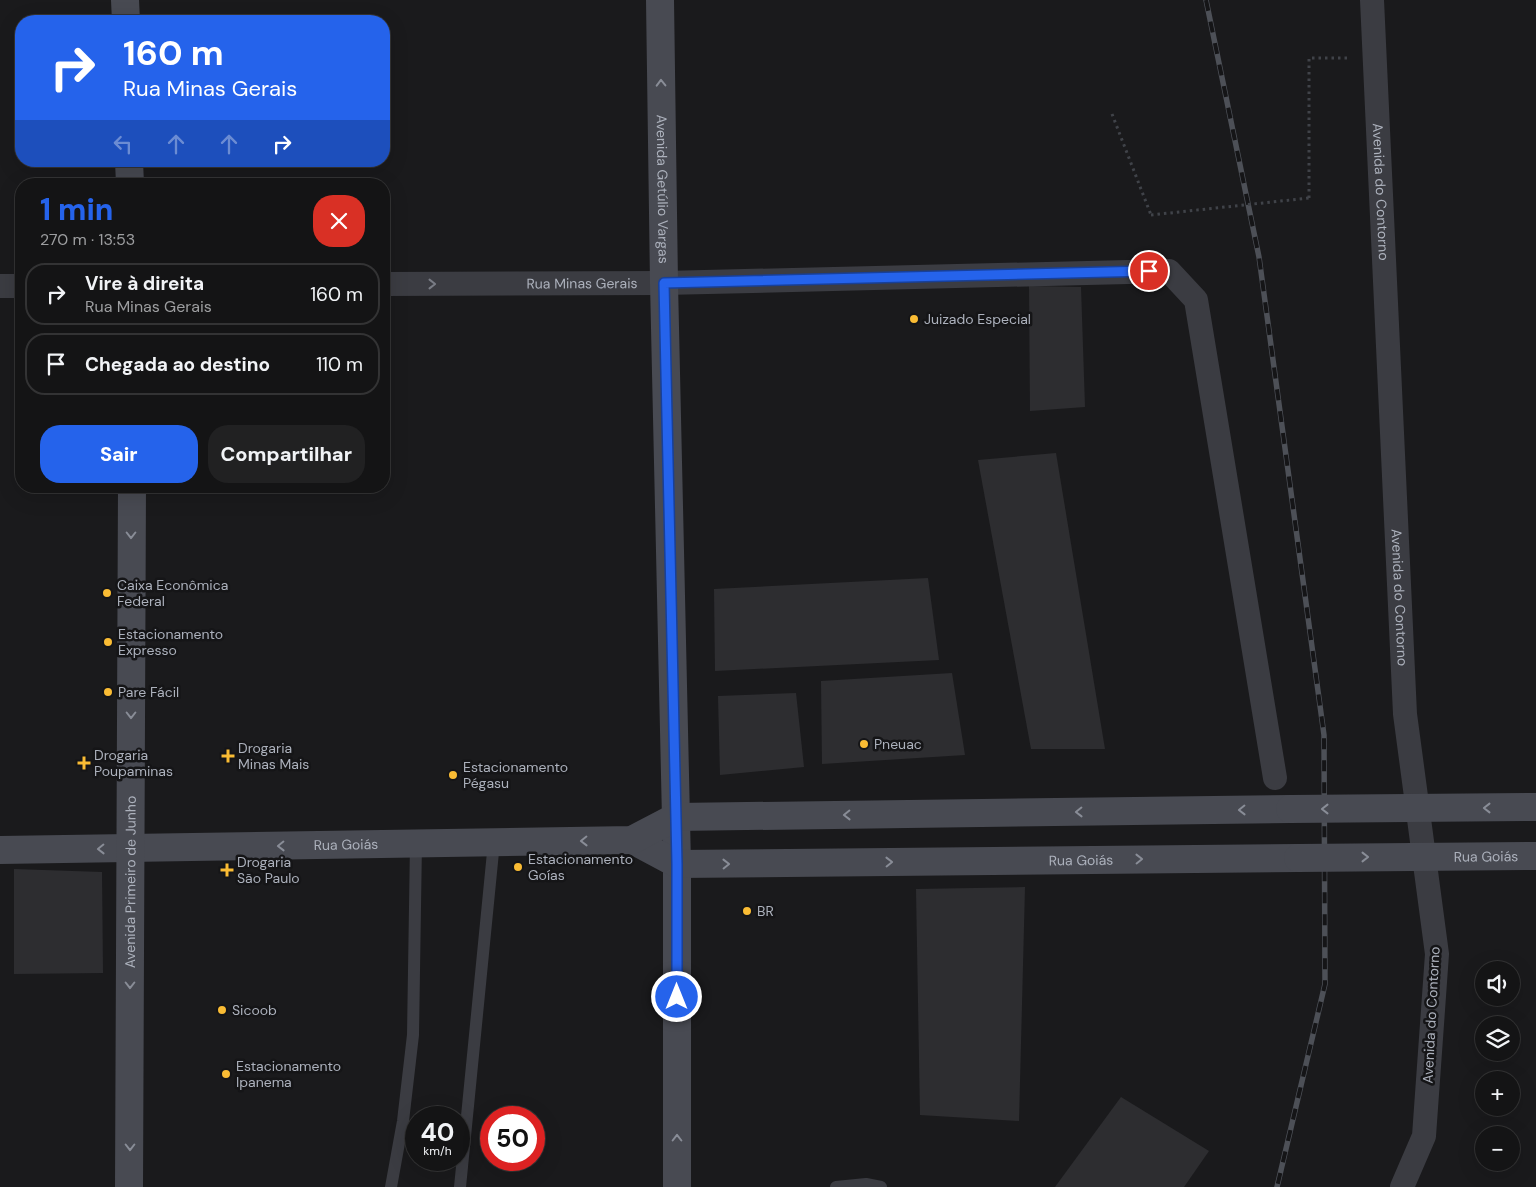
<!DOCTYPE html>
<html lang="pt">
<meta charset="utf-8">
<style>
body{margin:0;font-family:"DM Sans",sans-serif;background:#212122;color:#f1f3f6;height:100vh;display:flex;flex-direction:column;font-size:19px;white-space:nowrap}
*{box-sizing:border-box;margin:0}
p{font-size:16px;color:#9d9ea0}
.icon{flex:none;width:28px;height:28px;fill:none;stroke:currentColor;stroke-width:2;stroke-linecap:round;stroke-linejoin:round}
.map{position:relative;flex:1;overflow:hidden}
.details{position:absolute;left:15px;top:178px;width:375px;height:315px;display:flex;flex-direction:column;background:#141415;border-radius:20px;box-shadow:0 5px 20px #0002,0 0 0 1px #333334}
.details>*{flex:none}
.hud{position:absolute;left:15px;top:15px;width:375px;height:152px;border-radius:20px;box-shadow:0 5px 20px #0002,0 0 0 1px #333334;background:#2563eb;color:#fff;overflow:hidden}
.tools{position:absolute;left:1475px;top:961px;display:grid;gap:10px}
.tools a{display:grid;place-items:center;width:45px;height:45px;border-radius:50%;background:#141415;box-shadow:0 5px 20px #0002,0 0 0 1px #333334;font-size:25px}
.speed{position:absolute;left:405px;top:1106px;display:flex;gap:10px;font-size:25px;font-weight:700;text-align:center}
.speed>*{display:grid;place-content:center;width:65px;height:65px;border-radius:50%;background:#141415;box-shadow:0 5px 20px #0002,0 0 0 1px #333334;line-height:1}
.speed small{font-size:12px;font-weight:400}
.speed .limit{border:8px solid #d22;background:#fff;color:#111}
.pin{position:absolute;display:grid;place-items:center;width:42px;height:42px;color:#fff;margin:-21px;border:2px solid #fff;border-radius:50%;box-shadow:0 1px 5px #0007}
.me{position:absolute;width:55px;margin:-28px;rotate:0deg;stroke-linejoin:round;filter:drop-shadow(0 0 4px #0008)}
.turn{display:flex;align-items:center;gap:18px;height:105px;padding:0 25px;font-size:22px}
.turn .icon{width:65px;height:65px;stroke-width:2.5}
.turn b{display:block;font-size:35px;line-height:42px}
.lanes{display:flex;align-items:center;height:48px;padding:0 25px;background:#0003;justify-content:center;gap:25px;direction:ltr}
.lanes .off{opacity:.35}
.round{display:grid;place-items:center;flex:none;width:52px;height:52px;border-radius:20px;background:#212122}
.summary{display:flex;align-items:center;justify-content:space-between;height:85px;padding:0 25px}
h1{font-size:30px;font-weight:800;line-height:38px;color:#2563eb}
.action{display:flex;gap:10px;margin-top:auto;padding:10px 25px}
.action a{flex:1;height:58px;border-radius:20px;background:#2563eb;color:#fff;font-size:20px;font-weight:800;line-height:58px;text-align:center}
.action a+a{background:#212122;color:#f1f3f6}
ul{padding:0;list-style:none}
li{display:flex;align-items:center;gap:15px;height:62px;margin:0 10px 8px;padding:0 15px;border:2px solid #333334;border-radius:20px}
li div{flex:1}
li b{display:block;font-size:19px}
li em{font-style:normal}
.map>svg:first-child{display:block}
.building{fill:#2d2d30}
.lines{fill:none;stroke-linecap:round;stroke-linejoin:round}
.path{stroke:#404349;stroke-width:3;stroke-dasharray:2.5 4;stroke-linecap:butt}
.service{stroke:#3b3c42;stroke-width:12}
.minor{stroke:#3b3c42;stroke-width:24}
.secondary{stroke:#484a52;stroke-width:28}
.rail-casing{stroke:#4d5057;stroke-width:5.5}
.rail{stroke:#151517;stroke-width:4;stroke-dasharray:11;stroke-linecap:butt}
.path-bridge{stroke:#404349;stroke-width:3;stroke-dasharray:2.5 4;stroke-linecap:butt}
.secondary-bridge{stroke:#484a52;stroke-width:28}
.oneway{stroke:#898d97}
.oneway2{stroke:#797c85}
.route-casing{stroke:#184099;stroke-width:12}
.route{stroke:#2563eb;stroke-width:9}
.poi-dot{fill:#fabc34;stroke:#151517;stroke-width:2}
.labels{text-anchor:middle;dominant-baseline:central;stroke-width:5;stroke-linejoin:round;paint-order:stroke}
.street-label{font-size:14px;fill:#acb1bc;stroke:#151517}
.poi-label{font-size:14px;fill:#acb1bc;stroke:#151517;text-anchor:start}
</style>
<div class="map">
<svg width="1536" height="1187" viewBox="0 0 1536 1187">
<rect width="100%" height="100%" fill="#1a1a1c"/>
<g class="building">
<path d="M1029,286L1081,287L1085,407L1030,411Z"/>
<path d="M1056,453L1105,749H1031L978,460Z"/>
<path d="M928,578L939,660L715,671L714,589Z"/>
<path d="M952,673L965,755L822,764L821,681Z"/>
<path d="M796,693L804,767L720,775L718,696Z"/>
<path d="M14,869L102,872L103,973L14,974Z"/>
<path d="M1025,887L1019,1121L920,1115L916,889Z"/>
<path d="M1121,1097L1209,1151L1184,1187H1055Z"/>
</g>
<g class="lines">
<g class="path">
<path d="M1112,114L1151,215"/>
<path d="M1309,198V58H1349"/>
</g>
<g class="service">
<path d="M391,1187L403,1121L413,1035L416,843"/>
<path d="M460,1187L494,842"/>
<path d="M836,1187L866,1184L881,1187"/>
</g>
<g class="minor">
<path id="s1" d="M1372,0L1405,714L1437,954L1424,1136L1402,1187"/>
<path id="s2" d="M384,284L664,283L1169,271L1196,300L1275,778"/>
<path d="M0,286H21"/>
</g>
<g class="secondary">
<path d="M125,0L126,21"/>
<path id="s3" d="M660,0L664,283L677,864V1187"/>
<path d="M129,161L130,184"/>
<path id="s4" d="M632,840L677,864L1298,858"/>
<path id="s5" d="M0,850L632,840L676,817L1290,809"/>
<path id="s6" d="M129,1187L132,486"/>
</g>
<defs>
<path id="rail" d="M1206,0L1259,257L1324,735L1325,984L1277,1187"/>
</defs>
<use href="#rail" class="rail-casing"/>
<use href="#rail" class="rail"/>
<path class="path-bridge" d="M1151,215L1309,198"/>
<g class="secondary-bridge">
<path d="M1290,809L1536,807"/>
<path id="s7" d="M1298,858L1536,856"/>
</g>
</g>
<defs><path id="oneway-chevron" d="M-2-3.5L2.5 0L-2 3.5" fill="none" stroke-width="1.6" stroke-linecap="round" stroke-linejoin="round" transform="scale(1.25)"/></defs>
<g class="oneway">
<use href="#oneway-chevron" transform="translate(661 83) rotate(-91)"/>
<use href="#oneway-chevron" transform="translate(131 535) rotate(90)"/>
<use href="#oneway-chevron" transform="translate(131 715) rotate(90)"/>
<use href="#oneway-chevron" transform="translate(1487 808) rotate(180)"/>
<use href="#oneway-chevron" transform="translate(1325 809) rotate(180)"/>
<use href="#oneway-chevron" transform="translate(1242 810) rotate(179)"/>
<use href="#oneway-chevron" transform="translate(1079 812) rotate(179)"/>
<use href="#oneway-chevron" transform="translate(847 815) rotate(179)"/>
<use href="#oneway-chevron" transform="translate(584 841) rotate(179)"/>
<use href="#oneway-chevron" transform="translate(281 846) rotate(179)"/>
<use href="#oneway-chevron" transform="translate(101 849) rotate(179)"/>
<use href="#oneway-chevron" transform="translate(1365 857)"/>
<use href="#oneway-chevron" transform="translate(1139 859) rotate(-1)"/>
<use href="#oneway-chevron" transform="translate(889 862) rotate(-1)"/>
<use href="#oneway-chevron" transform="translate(726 864) rotate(-1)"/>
<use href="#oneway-chevron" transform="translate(130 985) rotate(90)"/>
<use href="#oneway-chevron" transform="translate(677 1138) rotate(-90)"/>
<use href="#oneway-chevron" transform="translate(130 1147) rotate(90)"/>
</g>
<use class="oneway2" href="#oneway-chevron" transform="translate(432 284)"/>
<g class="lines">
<defs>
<path id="route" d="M677,997V864L664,283L1149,271"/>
</defs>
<use href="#route" class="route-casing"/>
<use href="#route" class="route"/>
</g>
<g class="poi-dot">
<circle cx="914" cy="319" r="5"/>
<circle cx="107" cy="593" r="5"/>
<circle cx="108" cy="642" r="5"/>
<circle cx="108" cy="692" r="5"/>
<circle cx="864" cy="744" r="5"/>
<path d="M225.5 748.5h5v5h5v5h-5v5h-5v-5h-5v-5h5z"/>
<path d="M81.5 755.5h5v5h5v5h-5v5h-5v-5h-5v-5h5z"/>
<circle cx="453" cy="775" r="5"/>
<circle cx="518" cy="867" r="5"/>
<path d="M224.5 862.5h5v5h5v5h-5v5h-5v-5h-5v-5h5z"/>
<circle cx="747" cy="911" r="5"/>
<circle cx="222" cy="1010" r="5"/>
<circle cx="226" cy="1074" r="5"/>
</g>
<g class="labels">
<g class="street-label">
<text stroke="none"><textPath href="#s3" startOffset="189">Avenida Getúlio Vargas</textPath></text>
<text stroke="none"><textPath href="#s1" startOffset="192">Avenida do Contorno</textPath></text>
<text stroke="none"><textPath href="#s2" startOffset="198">Rua Minas Gerais</textPath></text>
<text stroke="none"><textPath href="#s1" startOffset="598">Avenida do Contorno</textPath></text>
<text stroke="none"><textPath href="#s5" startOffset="346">Rua Goiás</textPath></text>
<text stroke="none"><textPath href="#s7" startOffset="188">Rua Goiás</textPath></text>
<text stroke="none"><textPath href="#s4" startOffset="455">Rua Goiás</textPath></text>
<text stroke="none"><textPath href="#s6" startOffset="305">Avenida Primeiro de Junho</textPath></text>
<text transform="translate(1431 1015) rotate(-87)">Avenida do Contorno</text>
</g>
<g class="poi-label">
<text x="924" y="319">Juizado Especial</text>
<text x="117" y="585">Caixa Econômica<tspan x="117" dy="16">Federal</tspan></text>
<text x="118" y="634">Estacionamento<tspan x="118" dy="16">Expresso</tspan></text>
<text x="118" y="692">Pare Fácil</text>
<text x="874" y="744">Pneuac</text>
<text x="238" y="748">Drogaria<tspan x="238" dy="16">Minas Mais</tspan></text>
<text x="94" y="755">Drogaria<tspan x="94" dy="16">Poupaminas</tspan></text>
<text x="463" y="767">Estacionamento<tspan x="463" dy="16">Pégasu</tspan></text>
<text x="528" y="859">Estacionamento<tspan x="528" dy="16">Goías</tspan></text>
<text x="237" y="862">Drogaria<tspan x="237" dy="16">São Paulo</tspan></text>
<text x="757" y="911">BR</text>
<text x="232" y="1010">Sicoob</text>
<text x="236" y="1066">Estacionamento<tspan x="236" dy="16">Ipanema</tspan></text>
</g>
</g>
</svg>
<div class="tools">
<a><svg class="icon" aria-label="sound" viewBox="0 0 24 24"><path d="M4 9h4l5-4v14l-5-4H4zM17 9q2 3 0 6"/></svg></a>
<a><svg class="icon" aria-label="layers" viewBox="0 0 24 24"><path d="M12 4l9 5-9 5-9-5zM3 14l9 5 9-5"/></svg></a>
<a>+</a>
<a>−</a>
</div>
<div class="speed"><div>40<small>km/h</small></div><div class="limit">50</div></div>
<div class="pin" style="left:1149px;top:271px;background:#d93025"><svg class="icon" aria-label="arrive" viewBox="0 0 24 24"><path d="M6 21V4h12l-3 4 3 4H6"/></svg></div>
<svg class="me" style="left:677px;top:997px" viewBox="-20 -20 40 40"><circle r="17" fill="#2563eb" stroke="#fff" stroke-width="3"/><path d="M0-11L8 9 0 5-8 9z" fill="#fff"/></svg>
<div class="hud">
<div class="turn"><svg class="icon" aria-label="right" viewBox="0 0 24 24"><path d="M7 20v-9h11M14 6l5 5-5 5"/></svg><div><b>160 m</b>Rua Minas Gerais</div></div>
<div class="lanes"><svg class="icon off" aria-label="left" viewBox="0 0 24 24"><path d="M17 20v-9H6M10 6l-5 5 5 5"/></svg><svg class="icon off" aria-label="ahead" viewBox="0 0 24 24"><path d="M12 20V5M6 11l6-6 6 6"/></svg><svg class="icon off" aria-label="ahead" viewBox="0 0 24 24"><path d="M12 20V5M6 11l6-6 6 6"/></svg><svg class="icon" aria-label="right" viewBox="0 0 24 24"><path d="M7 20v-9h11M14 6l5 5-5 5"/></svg></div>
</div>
<section class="details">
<div class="summary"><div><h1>1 min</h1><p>270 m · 13:53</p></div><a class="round" style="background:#d93025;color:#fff"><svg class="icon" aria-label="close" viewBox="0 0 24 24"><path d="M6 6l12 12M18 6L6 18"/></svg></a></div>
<ul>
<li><svg class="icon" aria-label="right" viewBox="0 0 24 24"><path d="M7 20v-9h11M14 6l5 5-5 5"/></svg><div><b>Vire à direita</b><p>Rua Minas Gerais</p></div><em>160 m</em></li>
<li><svg class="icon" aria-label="arrive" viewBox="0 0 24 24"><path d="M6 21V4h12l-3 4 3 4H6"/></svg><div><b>Chegada ao destino</b></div><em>110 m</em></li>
</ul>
<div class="action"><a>Sair</a><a>Compartilhar</a></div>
</section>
</div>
